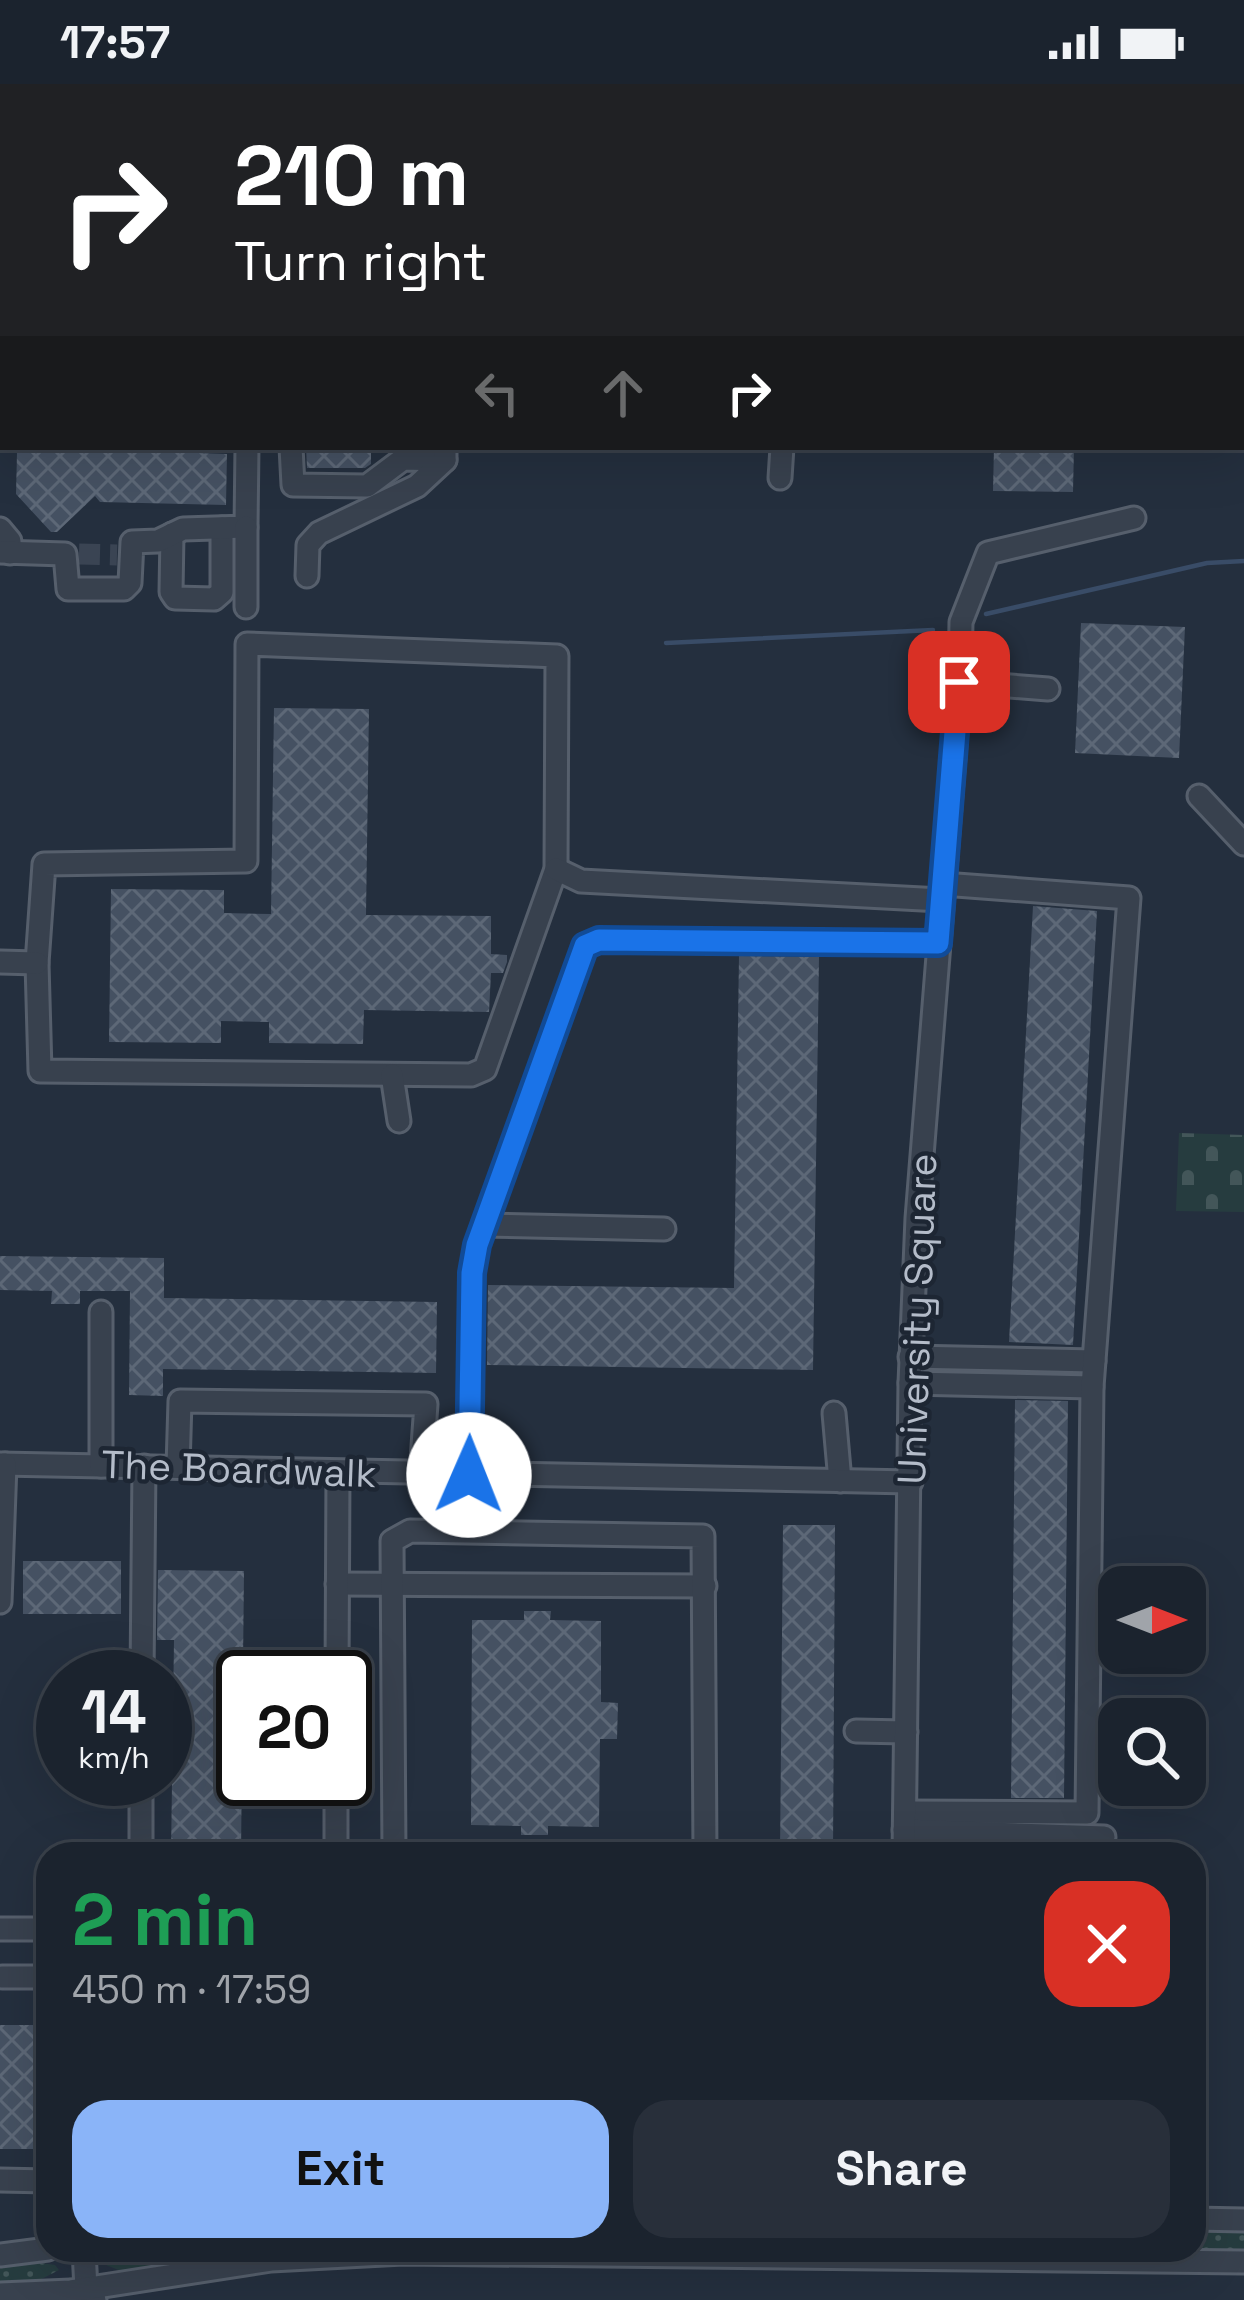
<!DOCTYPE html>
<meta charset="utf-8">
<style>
body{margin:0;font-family:"Space Grotesk",sans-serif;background:#282f3a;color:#f1f3f6;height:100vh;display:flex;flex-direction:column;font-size:45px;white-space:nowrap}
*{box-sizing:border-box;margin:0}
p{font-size:39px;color:#a0a4aa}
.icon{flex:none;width:66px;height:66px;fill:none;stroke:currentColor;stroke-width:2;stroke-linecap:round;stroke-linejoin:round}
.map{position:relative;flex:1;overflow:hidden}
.side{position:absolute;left:36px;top:1758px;width:1170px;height:420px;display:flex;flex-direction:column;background:#1b232e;border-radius:36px;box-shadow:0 12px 48px #0002,0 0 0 3px #39404a}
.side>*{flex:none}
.top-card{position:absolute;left:0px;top:0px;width:1245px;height:366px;box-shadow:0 12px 48px #0002,0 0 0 3px #39404a;background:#202124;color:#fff;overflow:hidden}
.needle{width:78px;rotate:90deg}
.buttons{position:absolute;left:1098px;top:1482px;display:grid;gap:24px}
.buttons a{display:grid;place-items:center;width:108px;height:108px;border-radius:24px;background:#1b232e;box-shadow:0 12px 48px #0002,0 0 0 3px #39404a;font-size:60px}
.speed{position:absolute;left:36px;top:1566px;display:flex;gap:24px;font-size:60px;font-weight:700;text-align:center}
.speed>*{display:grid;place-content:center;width:156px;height:156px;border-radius:50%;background:#1b232e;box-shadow:0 12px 48px #0002,0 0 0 3px #39404a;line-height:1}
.speed small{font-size:30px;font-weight:400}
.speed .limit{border:6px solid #111;border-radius:18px;background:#fff;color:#111}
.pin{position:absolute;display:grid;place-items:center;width:102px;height:102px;color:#fff;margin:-51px;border-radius:24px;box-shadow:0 6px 18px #0006}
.me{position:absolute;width:132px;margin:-66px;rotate:1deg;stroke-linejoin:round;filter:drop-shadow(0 0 9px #0008)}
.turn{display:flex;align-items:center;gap:42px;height:252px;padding:0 36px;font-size:54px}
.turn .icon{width:156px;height:156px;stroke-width:2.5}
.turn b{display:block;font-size:84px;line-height:102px}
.lanes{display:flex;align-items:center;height:114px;padding:0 36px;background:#0003;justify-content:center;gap:60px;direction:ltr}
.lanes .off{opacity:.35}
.round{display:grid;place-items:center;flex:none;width:126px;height:126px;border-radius:36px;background:#282f3a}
.overview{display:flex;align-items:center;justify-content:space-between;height:204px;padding:0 36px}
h1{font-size:72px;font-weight:600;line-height:90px;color:#1e9e55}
.action{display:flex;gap:24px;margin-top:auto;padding:24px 36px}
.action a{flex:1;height:138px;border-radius:36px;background:#8ab4f8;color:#111;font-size:48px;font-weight:600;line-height:138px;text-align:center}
.action a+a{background:#282f3a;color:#f1f3f6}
.status{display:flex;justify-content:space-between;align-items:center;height:84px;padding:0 60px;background:#1b232e;direction:ltr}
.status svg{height:33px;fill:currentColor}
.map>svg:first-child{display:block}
.grass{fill:url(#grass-dots)}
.cemetery{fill:url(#cemetery-stones)}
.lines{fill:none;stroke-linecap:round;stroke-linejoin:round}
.stream{stroke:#394c67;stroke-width:4.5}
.building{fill:url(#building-cross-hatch)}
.minor-tunnel{stroke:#3a4453;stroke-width:21;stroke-dasharray:21 10;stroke-linecap:butt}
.minor-casing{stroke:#565f6c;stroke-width:27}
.minor{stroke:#38414e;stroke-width:21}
.route-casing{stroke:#114b97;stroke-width:30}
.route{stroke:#1a73e8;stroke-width:21}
.labels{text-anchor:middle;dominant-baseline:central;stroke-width:9;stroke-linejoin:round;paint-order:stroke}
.street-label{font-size:39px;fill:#b4bcc9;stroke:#1d2633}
</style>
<div class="status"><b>17:57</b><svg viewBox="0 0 49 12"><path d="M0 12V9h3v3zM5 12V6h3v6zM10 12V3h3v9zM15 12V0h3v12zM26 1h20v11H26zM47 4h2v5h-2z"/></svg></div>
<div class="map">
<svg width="1244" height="2216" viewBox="0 0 1244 2216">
<defs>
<pattern id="grass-dots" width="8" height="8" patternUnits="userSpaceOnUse" patternTransform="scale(3)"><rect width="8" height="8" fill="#263c3f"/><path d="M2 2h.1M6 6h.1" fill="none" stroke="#435659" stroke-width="1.8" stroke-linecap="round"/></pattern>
<pattern id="cemetery-stones" width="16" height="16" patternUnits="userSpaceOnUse" patternTransform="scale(3)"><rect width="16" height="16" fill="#263c3f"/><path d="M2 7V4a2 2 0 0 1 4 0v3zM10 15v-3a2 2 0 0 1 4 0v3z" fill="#435659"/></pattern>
<pattern id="building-cross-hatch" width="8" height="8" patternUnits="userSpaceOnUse" patternTransform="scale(3)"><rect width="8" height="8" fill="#455162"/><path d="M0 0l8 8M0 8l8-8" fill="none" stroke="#5d6877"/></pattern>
</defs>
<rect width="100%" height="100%" fill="#242f3e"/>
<g class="grass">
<path d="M1194,2144L1244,2146V2166H1194Z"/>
<path d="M120,2166H252L121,2187L101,2179Z"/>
<path d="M34,2178L55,2181L59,2186L34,2199L0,2202V2180Z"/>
</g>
<path class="cemetery" d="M1179,1049L1244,1051V1128L1176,1127Z"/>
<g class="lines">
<g class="stream">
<path d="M986,530L1207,479L1244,477"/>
<path d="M666,559L933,546"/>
</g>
</g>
<g class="building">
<path d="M23,363L227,370L226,421L100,418L95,412L57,448H51L16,410L17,369Z"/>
<path d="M306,363H371V380L365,384H307Z"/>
<path d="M994,363H1074L1073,408L993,407Z"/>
<path d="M1081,539L1185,543L1179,674L1075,669Z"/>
<path d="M274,624L369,625L366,831L491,832V870L507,871V878L503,889H491L489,928L364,926L363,960L269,959V938L221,937V959L109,958L111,805L224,806V829L271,830Z"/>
<path d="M1033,822L1097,827L1073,1261L1009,1258Z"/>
<path d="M739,872L819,873L813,1286L487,1281L488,1201L734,1204Z"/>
<path d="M0,1172L164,1174V1214L437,1218L436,1289L163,1285V1312L129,1311L130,1207H80V1220H51L52,1207L0,1206Z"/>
<path d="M1015,1316L1068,1317L1064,1714H1011Z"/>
<path d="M783,1441H835L833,1770H780Z"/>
<rect x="23" y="1477" width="98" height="53"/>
<path d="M158,1486L244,1487L241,1770H171L174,1556H157Z"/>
<path d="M524,1527H551L550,1536L601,1537V1618L618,1619L617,1655H600L599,1743L548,1742V1751H521V1742L471,1741L472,1536H524Z"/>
<path d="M0,1941H48V2026H43V2065H0Z"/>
</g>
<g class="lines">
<path class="minor-tunnel" d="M79,470L117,471"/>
<defs>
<g id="minor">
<path d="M417,0V3"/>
<path d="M1152,0L1155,3"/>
<path d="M169,3L171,0"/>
<path d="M548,3V0"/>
<path d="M590,3V0"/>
<path d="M795,3V0"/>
<path d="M1242,6H1244"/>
<path d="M0,170L3,168"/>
<path d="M0,259H3"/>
<path d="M0,310H3"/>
<path d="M0,339L3,336"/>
<path d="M291,363L293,401L367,402L403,375L445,376"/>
<path d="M780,394L782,363"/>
<path d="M0,445L10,457V469"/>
<path d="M172,450L171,508L175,514L214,515L222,508V444"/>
<path d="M0,468L65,470L68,505H124L130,499L132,458L158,457L183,445L246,443L247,363"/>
<path d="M307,492L308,461L319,449L417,402L445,376V363"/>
<path d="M246,523V443"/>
<path d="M247,560L557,572L556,785L485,985L471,991L40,987L37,879L44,780L246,777Z"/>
<path d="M960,598L1048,605"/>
<path d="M1199,712L1244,760"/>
<path d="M556,785L581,797L941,816"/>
<path d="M0,878L37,879"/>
<path d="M392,991L399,1037"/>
<path d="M484,1141L664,1145"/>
<path d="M910,1273L1094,1277"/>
<path d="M910,1299L1092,1303"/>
<path d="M834,1329L840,1397"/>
<path d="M0,1380L911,1398"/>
<path d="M101,1382V1228"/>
<path d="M178,1383L180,1317L426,1320L421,1390"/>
<path d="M468,1391L472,1189L477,1161L585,861L599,856L938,859"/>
<path d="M337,1500L705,1502"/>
<path d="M0,1518L5,1380"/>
<path d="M142,1593L144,1382"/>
<path d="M337,1593L338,1389"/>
<path d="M856,1647L906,1648"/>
<path d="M141,1695V1770"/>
<path d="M905,1728L1087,1729L1092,1303L1129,814L943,800"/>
<path d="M904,1746L1104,1753"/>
<path d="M336,1770V1695"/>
<path d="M394,1770L392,1457L410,1447L703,1452L705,1770"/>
<path d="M904,1770L910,1299L917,1134L960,598L961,538L988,469L1134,434"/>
<path d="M0,1845H48"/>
<path d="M2,1893H48"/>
<path d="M0,2096L48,2097"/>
<path d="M1194,2135L1244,2136"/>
<path d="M84,2166L86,2205L95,2216"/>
<path d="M0,2171L48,2165"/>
<path d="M0,2210L71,2207L271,2176L403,2169L1244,2178"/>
</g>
</defs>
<use href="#minor" class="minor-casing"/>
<use href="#minor" class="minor"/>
</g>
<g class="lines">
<defs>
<path id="route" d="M469,1391L472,1189L477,1161L585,862L599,856L938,859L959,598"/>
</defs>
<use href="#route" class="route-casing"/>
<use href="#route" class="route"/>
</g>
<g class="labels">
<g class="street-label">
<text transform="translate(917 1235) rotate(-88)">University Square</text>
<text transform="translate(239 1385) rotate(2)">The Boardwalk</text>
</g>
</g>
</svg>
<div class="buttons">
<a><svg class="needle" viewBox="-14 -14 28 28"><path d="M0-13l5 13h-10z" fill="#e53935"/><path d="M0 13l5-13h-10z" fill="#a0a4aa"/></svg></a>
<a><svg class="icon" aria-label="search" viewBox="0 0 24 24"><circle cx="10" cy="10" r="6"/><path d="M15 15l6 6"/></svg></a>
</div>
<div class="speed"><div>14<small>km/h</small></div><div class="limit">20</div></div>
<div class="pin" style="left:959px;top:598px;background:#d93025"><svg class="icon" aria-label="arrive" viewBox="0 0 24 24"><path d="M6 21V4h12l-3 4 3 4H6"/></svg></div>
<svg class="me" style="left:469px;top:1391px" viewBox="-20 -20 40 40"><circle r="19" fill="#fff"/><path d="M0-13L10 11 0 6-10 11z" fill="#1a73e8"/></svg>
<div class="top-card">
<div class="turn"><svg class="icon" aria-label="right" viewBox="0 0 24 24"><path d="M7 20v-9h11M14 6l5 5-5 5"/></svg><div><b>210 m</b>Turn right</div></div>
<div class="lanes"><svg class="icon off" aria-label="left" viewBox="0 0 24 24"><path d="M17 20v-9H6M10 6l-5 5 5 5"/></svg><svg class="icon off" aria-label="ahead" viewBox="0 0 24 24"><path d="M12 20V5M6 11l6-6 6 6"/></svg><svg class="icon" aria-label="right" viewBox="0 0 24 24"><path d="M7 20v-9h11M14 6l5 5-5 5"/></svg></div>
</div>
<section class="side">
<div class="overview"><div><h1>2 min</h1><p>450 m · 17:59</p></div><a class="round" style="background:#d93025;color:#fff"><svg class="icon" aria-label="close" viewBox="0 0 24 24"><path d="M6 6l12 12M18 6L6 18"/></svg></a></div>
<div class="action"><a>Exit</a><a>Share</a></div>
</section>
</div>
